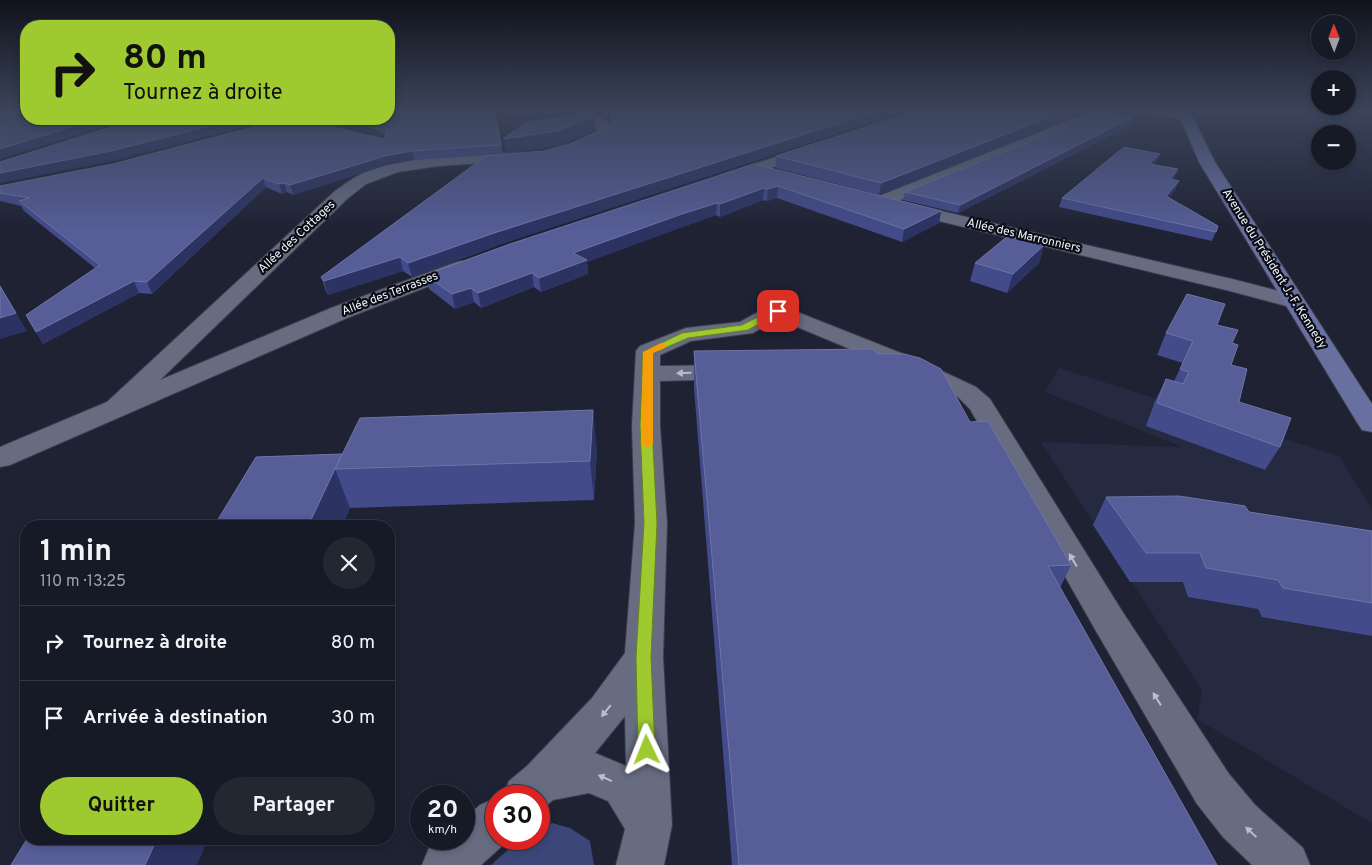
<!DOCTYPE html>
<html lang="fr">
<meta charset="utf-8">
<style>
body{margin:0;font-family:Overpass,sans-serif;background:#232732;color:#f1f3f6;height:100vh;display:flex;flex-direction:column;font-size:19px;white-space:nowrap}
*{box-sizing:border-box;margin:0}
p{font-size:16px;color:#9ea1a7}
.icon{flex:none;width:28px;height:28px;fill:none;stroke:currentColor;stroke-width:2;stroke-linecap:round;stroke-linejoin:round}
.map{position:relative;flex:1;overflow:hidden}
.drawer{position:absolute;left:20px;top:520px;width:375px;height:325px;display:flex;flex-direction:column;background:#161a26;border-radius:20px;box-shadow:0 2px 8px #0003,0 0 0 1px #353843}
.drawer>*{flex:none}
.hud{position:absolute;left:20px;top:20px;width:375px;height:105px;border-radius:20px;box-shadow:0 2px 8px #0003,0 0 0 1px #353843;background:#9eca2f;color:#111;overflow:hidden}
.needle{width:32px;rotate:359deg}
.controls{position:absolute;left:1311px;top:15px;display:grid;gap:10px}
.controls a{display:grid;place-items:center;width:45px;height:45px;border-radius:50%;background:#161a26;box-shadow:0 2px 8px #0003,0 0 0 1px #353843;font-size:25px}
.speed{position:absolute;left:410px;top:785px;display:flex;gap:10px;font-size:25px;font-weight:700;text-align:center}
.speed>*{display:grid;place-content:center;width:65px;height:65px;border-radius:50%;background:#161a26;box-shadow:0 2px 8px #0003,0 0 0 1px #353843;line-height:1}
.speed small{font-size:12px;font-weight:400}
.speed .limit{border:8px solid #d22;background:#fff;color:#111}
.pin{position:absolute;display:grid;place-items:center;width:42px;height:42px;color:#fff;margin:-21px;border-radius:10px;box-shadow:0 2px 8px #0006}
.me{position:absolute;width:55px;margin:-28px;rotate:358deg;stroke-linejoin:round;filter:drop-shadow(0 0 4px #0008)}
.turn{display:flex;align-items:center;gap:18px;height:105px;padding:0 20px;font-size:22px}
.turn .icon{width:65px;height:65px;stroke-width:2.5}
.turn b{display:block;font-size:35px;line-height:42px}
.round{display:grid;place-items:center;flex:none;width:52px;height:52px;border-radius:26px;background:#232732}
.overview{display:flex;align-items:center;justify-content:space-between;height:85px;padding:0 20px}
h1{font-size:30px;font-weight:700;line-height:38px}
.action{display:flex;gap:10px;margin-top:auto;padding:10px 20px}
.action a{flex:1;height:58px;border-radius:30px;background:#9eca2f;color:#111;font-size:20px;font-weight:700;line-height:58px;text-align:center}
.action a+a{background:#232732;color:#f1f3f6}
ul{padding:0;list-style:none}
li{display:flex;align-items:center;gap:15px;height:75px;padding:0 20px;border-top:1px solid #353843}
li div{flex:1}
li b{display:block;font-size:19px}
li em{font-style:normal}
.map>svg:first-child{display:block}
.built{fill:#252a40}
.green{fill:#3d4679}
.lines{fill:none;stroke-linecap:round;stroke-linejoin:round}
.street-casing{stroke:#3c3e4c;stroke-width:2}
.secondary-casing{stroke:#3c3e4c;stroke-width:2}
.street{fill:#676c81;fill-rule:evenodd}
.secondary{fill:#6870a0;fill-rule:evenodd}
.wall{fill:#434b8b}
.shaded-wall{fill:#2c3362}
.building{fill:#565d97;stroke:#6e75a7}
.oneway{fill:#babecb}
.route{fill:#9eca2f;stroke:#67831f}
.slow{fill:#f59e0b}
.labels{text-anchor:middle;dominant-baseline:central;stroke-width:4.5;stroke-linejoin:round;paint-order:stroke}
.far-street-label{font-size:12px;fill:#f1f4fd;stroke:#0a0c14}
</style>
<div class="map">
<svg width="1372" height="865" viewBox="0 0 1372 865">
<rect width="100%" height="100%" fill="#1e2233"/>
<path class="built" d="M1059,368L1339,456L1372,509V823L1197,719L1202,690L1041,442L1182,447L1045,392Z"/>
<path class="green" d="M552,823L570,828L590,841L594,865H491L520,839H539V829Z"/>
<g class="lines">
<defs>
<g id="street">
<path d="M570,110H585L608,122L611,133C603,143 582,154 569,151L567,148C571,143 589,136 597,132V127Z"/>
<path d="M1095,110H1112L1110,113L886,206H874L872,202L874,198Z"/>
<path d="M1145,110H1172L1190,113L1191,116L1185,120L1147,113Z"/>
<path d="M812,145L817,146L819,149L817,152L733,181H721L719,178L721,175Z"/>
<path d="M520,153L525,154L527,157L525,160L438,166L398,172L366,184L347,199L160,380L331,308L454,263L461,261L468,263L471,267L468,271L347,318L10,465L0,467V447L107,402L335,191C341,187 347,182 354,178C403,151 466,155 520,153Z"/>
<path d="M903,202L1236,280L1302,297L1305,302L1302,307L1294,308L1230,291L897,211L894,207L897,203Z"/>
<path d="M777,304L916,359L976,387L990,399L1122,611L1229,774L1255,805L1303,848L1310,865H1252L1223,837L1197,804L1096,631L970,409L958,397L898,369L778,319L753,333L691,341L660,355V366L732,365L741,367L744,372L741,377L732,379L660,381V426L667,523L663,657L672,825L664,865H616L625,829L608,801L589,793L553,800L539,812V796H503L509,781L527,766L592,698L625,653L635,523L632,426L636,351L640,346L686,328L740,322L769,306ZM625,716L626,766L595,753Z"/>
<path d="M496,798V839H510L481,865H422L429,848L440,839H464V819L480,805Z"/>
</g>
<path id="secondary" d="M1177,110H1189L1215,162L1372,404V432L1362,430L1358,424L1199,162Z"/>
</defs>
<use href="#street" class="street-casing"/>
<use href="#secondary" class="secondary-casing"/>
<use href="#street" class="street"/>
<use href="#secondary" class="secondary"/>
</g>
<g class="wall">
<path d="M495,110L503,154L414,160L387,165L293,195L287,192L282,194L266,187L152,294L139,293L43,344L26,315L95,268L24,211L21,206L0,201V186L384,139L386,135L354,119H389Z"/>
<path d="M655,110L496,246L412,277L403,271L328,295L326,291L321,277L544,151L570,144L608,127L611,124L610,115Z"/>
<path d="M1080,114L879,195L776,168V156Z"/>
<path d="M1133,117L1131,125L958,213L903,200L905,192Z"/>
<path d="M1157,161L1153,165L1178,169L1175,177L1173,180L1179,181L1175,190L1168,198L1218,226L1212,241L1059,207L1062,198Z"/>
<path d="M754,164L941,211L939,223L902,242L777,198L767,201L763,200L720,217L716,215L682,227L587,262L588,274L541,292L534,287L481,308L474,302L455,309L429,289L425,275Z"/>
<path d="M1044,245L1039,263L1007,293L970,281L975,263Z"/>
<path d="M1217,325L1232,343L1231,365L1239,402L1280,447L1265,470L1146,426L1155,401L1166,379L1174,381L1183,363L1157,355L1166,333Z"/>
<path d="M694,351L970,422L1071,565L1060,588L1217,865H732L694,388Z"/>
<path d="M597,449L594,500L350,508L342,526H214L256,457Z"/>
<path d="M1106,497L1249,512L1372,531V636L1262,617L1258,609L1188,597L1183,582H1130L1093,525Z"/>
</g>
<g class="shaded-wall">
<path d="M881,110H910L496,246L412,277L408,263L494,233Z"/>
<path d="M1068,110H1081L1080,114L879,195L881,183Z"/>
<path d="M594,114L595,128L586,135L559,146L506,154L503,139Z"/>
<path d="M1133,117L1131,125L958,213L960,205Z"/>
<path d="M97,119H127L0,159V149Z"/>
<path d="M238,119H269V120L116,160L0,183V173Z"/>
<path d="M412,151L414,160L387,165L293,195L290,185L385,156Z"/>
<path d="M1160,154L1157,161L1146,172L1149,164Z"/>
<path d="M1178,169L1175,177L1167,188L1170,179Z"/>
<path d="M263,178L266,187L152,294L147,282Z"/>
<path d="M1179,181L1175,190L1162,205L1166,196Z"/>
<path d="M284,183L287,192L282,194L279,184Z"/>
<path d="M778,186L777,198L767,201L768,189Z"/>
<path d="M764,188L763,200L720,217V204Z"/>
<path d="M717,203L716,215L682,227L587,262L588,274L541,292L539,278L573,253L682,214Z"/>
<path d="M941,211L939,223L902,242L904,229Z"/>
<path d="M1044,245L1039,263L1007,293L1013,274Z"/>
<path d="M400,257L403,271L328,295L324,281Z"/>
<path d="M532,273L534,287L481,308L478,293Z"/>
<path d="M134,281L139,293L43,344L36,332Z"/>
<path d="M0,286L27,331L0,339Z"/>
<path d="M471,288L474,302L455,309L452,294Z"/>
<path d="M593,410L597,449L594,500L590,461Z"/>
<path d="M335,469L350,508L342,526H308Z"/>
<path d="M157,839H208L197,865H145Z"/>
</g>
<g class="building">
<path d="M0,110H26V119H97L0,149Z"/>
<path d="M389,110H495L501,145L412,151L385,156L290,185L284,183L279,184L263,178L147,282L134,281L36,332L26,315L100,265L19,201L30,198L0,193V186L113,164L284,119H297L384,139L388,129L368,119H389Z"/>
<path d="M655,110H881L494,233L408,263L400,257L324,281L321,277L486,156L544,151L570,144L608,127L612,122L610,115Z"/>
<path d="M919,110H1068L881,183L776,156Z"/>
<path d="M1104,112L1133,117L960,205L905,192Z"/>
<path d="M594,114L585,120L558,131L503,139L527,122Z"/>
<path d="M137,119H238L111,151L0,173V162Z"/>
<path d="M1124,147L1160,154L1149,164L1178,169L1170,179L1179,181L1166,196L1218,226L1216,232L1062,198Z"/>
<path d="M754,164L941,211L904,229L778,186L768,189L764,188L720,204L717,203L682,214L573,253L587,260L539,278L532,273L478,293L471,288L452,294L425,275L510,244Z"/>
<path d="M1009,235L1044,245L1013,274L975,263Z"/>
<path d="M0,286L16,313L0,318Z"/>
<path d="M1187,294L1225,304L1217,325L1238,330L1232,343L1238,345L1231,365L1247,369L1239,402L1291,418L1280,447L1157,403L1166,379L1183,384L1189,372L1180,369L1193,341L1166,333Z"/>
<path d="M873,349L877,354H904L920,358L941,369L970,422L988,421L1071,565L1048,566L1217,865H739L694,351Z"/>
<path d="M593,410L590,461L335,469L360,418Z"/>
<path d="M342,454L308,526H214L256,457Z"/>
<path d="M1179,496L1245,506L1249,512L1372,531V603L1283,588L1278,580L1206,568L1200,553H1146L1106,497Z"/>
<path d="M27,839H157L145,865H11Z"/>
</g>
<defs><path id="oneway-solid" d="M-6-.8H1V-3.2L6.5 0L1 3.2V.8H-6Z" transform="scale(1.25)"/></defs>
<g class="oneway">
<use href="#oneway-solid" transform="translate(684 373) rotate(179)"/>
<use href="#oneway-solid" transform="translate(1073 560) rotate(-121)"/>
<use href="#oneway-solid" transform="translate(1157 699) rotate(-122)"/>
<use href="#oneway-solid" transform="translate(606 711) rotate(129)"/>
<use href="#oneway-solid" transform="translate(605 778) rotate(-156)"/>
<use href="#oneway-solid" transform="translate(1251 832) rotate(-137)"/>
</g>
<linearGradient id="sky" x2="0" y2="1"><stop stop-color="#10131c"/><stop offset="0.48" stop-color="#3b445b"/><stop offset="1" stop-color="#3b445b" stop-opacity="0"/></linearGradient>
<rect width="1372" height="231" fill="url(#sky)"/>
<path class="route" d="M774,309H781L782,311L748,330L688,338L653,353L652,426L657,523L651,657L655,750L653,756L647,758L640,756L638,750L636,657L644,523L640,426L643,352L682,333L742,325Z"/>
<path class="slow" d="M661,343L665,344V348L653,353V444L647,448L641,444L643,352Z"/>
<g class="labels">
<g class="far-street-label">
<text transform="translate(1024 236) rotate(13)">Allée des Marronniers</text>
<text transform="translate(297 237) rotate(-43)">Allée des Cottages</text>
<text transform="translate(1274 269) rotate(58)">Avenue du Président J.-F. Kennedy</text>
<text transform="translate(390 294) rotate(-21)">Allée des Terrasses</text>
</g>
</g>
</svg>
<div class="controls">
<a><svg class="needle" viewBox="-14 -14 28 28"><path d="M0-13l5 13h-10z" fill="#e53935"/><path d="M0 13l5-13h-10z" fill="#9ea1a7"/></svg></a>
<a>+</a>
<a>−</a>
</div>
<div class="speed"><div>20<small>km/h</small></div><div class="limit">30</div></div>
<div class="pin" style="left:778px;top:311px;background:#d93025"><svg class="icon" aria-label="arrive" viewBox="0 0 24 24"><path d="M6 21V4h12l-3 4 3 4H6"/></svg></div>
<svg class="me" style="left:647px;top:750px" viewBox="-20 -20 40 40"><path d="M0-17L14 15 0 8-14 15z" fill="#9eca2f" stroke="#fff" stroke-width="4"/></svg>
<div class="hud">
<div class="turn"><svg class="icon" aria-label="right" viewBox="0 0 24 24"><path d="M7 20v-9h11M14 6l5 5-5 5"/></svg><div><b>80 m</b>Tournez à droite</div></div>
</div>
<section class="drawer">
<div class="overview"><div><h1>1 min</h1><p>110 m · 13:25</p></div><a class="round"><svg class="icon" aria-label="close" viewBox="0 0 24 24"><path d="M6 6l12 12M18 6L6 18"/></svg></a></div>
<ul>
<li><svg class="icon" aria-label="right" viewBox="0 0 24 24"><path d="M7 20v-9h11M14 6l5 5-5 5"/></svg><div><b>Tournez à droite</b></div><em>80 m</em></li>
<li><svg class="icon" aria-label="arrive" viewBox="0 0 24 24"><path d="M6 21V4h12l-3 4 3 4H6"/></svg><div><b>Arrivée à destination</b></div><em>30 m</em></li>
</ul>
<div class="action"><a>Quitter</a><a>Partager</a></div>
</section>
</div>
